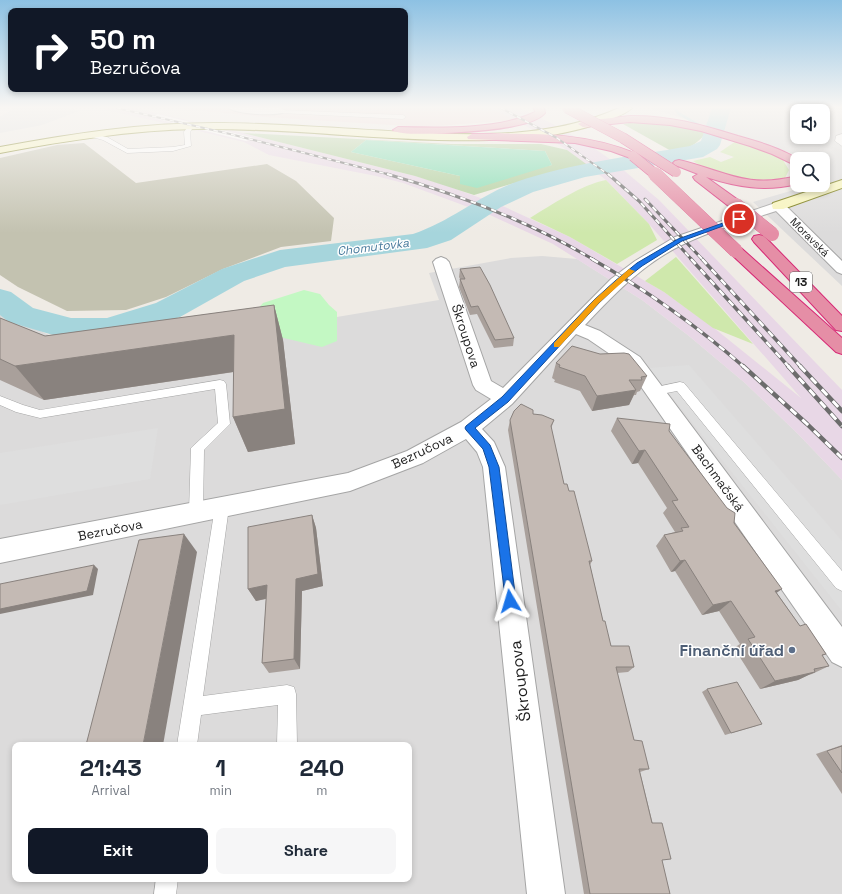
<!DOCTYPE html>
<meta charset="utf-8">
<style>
body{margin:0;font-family:"Space Grotesk",sans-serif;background:#f6f6f7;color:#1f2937;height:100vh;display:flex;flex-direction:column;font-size:15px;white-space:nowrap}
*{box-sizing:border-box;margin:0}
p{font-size:13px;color:#747a83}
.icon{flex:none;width:22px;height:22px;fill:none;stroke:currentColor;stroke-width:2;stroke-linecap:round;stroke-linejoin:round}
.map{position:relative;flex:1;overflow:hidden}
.sheet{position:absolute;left:12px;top:742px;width:400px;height:140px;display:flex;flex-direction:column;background:#fff;border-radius:8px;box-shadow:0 2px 6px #0003}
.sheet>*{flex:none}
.guide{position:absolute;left:8px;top:8px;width:400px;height:84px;border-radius:8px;box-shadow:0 2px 6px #0003;background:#111827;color:#fff;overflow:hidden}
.controls{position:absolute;left:790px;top:104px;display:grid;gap:8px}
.controls a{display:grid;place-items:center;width:40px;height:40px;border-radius:8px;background:#fff;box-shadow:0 2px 6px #0003;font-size:20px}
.pin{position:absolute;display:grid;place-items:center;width:34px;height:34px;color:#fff;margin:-17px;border:2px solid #fff;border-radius:50%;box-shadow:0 1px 4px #0007}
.me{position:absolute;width:44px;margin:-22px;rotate:353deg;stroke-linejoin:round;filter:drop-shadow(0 0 3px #0008)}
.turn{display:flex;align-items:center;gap:14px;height:84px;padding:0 16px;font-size:18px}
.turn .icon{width:52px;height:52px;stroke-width:2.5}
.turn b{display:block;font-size:28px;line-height:34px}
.eta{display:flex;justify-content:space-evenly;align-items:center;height:68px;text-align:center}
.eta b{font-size:24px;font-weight:700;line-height:28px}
.action{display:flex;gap:8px;margin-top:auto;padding:8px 16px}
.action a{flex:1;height:46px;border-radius:8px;background:#111827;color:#fff;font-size:16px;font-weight:700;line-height:46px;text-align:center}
.action a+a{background:#f6f6f7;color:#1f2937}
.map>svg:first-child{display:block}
.residential{fill:#dcdbdb;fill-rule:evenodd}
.commercial{fill:#f0d4d6}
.industrial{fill:#e8d7e6}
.construction{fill:#c3c2b0}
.grass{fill:#cfe8ac}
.forest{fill:#aece9a;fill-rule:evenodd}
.park{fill:#c3f8c3}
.pitch{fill:#84ddb2}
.parking{fill:#dedede}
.pier{fill:#fff}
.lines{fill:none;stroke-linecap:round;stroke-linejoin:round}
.stream{fill:#a6d5dc;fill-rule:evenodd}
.river{fill:#a6d5dc;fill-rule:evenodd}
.lane-casing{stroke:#a5a5a5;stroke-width:1}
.street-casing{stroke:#a5a5a5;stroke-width:2}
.secondary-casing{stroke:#727407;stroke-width:2}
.highway-casing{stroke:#d72875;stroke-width:2}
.lane{fill:#fff;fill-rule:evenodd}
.street{fill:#fff;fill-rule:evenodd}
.secondary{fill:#f8f5ba;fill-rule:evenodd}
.highway{fill:#e58ea6;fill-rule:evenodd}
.rail-far3-casing{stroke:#6c6c6c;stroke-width:2}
.rail-far2-casing{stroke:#6c6c6c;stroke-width:3}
.rail-far1-casing{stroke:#6c6c6c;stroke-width:3.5}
.rail-casing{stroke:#6c6c6c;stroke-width:4.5}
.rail-far3{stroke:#fff;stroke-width:1.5;stroke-dasharray:4.5;stroke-linecap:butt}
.rail-far2{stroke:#fff;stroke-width:2;stroke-dasharray:5.5;stroke-linecap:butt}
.rail-far1{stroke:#fff;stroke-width:2.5;stroke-dasharray:7;stroke-linecap:butt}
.rail{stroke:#fff;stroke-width:3;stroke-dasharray:8;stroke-linecap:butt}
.highway-bridge-far1-casing{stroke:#d72875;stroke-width:11;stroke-linecap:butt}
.highway-bridge-casing{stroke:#d72875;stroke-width:14;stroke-linecap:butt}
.highway-bridge-far1{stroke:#e58ea6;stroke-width:10}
.highway-bridge{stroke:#e58ea6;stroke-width:14}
.wall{fill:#a9a09b}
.shaded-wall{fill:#89827e}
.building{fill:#c4bab4;stroke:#89827e}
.route{fill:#1a73e8;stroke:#114b97}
.slow{fill:#f59e0b}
.service-dot{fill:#5c6f8a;stroke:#fff;stroke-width:1.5}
.labels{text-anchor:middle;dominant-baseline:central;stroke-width:3;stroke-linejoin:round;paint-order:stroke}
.far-street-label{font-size:11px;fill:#1e1e1e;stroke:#fff}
.far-water-label{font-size:12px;font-style:italic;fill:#477a9c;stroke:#fff}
.shield{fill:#fff;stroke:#626262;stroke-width:1}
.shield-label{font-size:12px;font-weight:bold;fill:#1e1e1e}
.street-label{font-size:13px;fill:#1e1e1e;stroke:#fff}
.near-service-label{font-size:16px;font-weight:bold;fill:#4e5e75;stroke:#fff;text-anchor:end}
.near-street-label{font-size:16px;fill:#1e1e1e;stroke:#fff}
</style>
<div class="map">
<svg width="842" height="894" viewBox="0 0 842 894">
<rect width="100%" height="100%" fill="#efebe5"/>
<g class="residential">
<path d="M649,108H842V286L753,202L811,185H823V159H807L757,141ZM797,111H823V137H797Z"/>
<path d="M542,256L577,259L642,300L689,336L745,383L799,435L842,480V894H0V312L96,357L439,300L429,273L511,258ZM15,745H409V879H15Z"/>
</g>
<path class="commercial" d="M173,108H491L516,120L424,127L265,117Z"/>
<path class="industrial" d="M97,108H134L243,133L415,176L445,185L505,207L570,237L664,292L714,328L801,398L649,224L606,180L567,150L547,137L491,108H520L553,124L591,146L614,162L659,200L842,390V480L799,435L745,383L689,336L642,300L553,244L490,215L403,183L376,176L269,155L244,142L178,126Z"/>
<path class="construction" d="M84,143L136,183L267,164L296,181L334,218L331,241L281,247L223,269L166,297L126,310L67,311L18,287L0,275V158L57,145Z"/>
<g class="grass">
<path d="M736,141L764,150L783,160L789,170L785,178C755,182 719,180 693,161L710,157L721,162L734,157L720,152Z"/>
<path d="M606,180L649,224L657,240L617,264L570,237L530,218C551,205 583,184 606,180Z"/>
<path d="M676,257L753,344L713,328L664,292L645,281Z"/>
</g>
<g class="forest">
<path d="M634,122C659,123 682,126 706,133C696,145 688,149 673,152L623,124Z"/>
<path d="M243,133L451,144H541L567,150L589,166L511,184L474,195L415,176ZM366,140L545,151L552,165L460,184V176L351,152Z"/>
</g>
<path class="park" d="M304,290L320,294L329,305L337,312V341L322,347L241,328L263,303Z"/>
<path class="pitch" d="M366,140L545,151L552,165L477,188L460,184V176L351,152Z"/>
<g class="parking">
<path d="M14,108H69L79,111L42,125L0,133V117Z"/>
<path d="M842,130V150L826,145L827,135Z"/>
<path d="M689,365L842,541V611L649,368Z"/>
<path d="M158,428L150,479L0,505V453Z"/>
</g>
<path class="pier" d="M158,114L254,138L246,141L150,117Z"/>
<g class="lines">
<path class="stream" d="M674,108H677L679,112L708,129L705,130L677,114Z"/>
<path class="river" d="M712,108H731L720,145L717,149L703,157L585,177L533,192L501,207L451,240L427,248L285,267L244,281L180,317L109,340H70L9,322L0,315V289L11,292L33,308L71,318H107L156,303L222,269L280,250L413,234C450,222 480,195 516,182C571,163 633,156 690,146L701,141Z"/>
<defs>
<g id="lane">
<path d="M279,110L403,115L406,117L403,119L281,113L278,111Z"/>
<path d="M189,125L194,126L190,132L191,146L173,151L127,153L103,140L85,135L88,133L107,137L128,149L173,147L185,145L184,132Z"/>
<path d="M842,134V146L835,141L836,136Z"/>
<path d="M220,380L224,381L226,384L230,424L204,450L203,512L201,516L196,518L191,516L189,512L191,448L218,423L215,389L40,418L16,412L0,405V396L23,405L40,410Z"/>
<path d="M680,382L684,383L842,571V591L836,588L677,391L656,395L652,394L650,391L652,388Z"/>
<path d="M222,501L227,503L229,507L203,696L287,685L294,687L296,694L297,745H277L278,705L201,715L197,745H177L215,507L217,503Z"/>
<path d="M156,879H178L176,894H154Z"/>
</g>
<g id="street">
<path d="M229,108H281L286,111C280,117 236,114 229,108Z"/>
<path d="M778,202L783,203L842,261V274L837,272L776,211C746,221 715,229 686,243C646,261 615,293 585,325L600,331L640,357L842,627V667L832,662L626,365L588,339L576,334L512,404L482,429L494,442L505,467L565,894H527L483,467L477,452L466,439L423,463L350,491L0,563V539L348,473L407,451L461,422L491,399L476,390L473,385L433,262L436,259L441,257L446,259L449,262L491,381L503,388L611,279L635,261L675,237Z"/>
</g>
<g id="secondary">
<path d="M619,108H632C625,115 612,118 603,122C551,141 492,141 438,140C358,138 278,128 197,129C131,130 65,141 0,153V147C74,133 149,122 224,123C285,124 345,129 406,132C477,136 553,138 619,108Z"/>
<path d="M842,180V188L783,209H773L772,206L773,203Z"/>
</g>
<g id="highway">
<path d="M534,108H544L545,113C538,121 524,124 514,126C498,130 401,139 393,130L398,127C438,128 499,130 535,112Z"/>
<path d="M630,116C667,115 703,125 738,136C759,142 780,148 798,159H797V166L772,154L750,146L701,131L670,125L630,122L583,127L578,124L583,121Z"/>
<path d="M472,134C530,134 582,131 637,154L639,156L633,159L611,151L575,143L468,139L467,137Z"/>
<path d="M679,160C726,171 745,189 797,176V184C765,192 737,187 706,177L741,202L742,205L741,208H731L695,180L693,177L698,174L675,165L673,163L675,161Z"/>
<path d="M759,235L764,236L842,316V331L836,330L754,242L752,239L754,236Z"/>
<path d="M736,247L741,248L842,338V354L836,352L731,254L729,251L731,248Z"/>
</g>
</defs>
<use href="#lane" class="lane-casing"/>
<use href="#street" class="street-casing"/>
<use href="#secondary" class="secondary-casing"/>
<use href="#highway" class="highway-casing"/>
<use href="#lane" class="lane"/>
<use href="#street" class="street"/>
<use href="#secondary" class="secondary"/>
<use href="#highway" class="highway"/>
<defs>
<g id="rail-far3">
<path d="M117,108L230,134L391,175"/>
<path d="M501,108L557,138L609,175"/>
</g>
<g id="rail-far2">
<path d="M387,174C460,195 529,221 594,260"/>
<path d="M608,174L639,201L692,260"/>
<path d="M645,199L703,260"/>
</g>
<g id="rail-far1">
<path d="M592,259C646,290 697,326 744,367"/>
<path d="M691,259L789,367"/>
<path d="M702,259L801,367"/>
</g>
<g id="rail">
<path d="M743,366L807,424L842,458"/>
<path d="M788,366L842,426"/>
<path d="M800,366L842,411"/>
</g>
</defs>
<use href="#rail-far3" class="rail-far3-casing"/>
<use href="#rail-far2" class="rail-far2-casing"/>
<use href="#rail-far1" class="rail-far1-casing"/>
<use href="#rail" class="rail-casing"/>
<use href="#rail-far3" class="rail-far3"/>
<use href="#rail-far2" class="rail-far2"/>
<use href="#rail-far1" class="rail-far1"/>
<use href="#rail" class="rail"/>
<defs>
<g id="highway-bridge-far1">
<path d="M567,108L623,138L676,172"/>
<path d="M633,156L656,175"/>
</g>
<g id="highway-bridge">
<path d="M655,174L736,251"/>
<path d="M736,205L772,234"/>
</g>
</defs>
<use href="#highway-bridge-far1" class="highway-bridge-far1-casing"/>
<use href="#highway-bridge" class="highway-bridge-casing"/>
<use href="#highway-bridge-far1" class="highway-bridge-far1"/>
<use href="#highway-bridge" class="highway-bridge"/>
</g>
<g class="wall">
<path d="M460,269L514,338L513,346L494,348L477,314L470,315L459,287L460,279L459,277Z"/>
<path d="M274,305L283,340L295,444L248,452L233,417L234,372L44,400L0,380V318L45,336Z"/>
<path d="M556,363L647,376L640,391L637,392L636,395H634L629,405L592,411L580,391L554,382L555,380L552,378Z"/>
<path d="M533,414L554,420L551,429L564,484L592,561L590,565L603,621L611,646L634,667L628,672L617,673L634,740L649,769L640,772L670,894H584L508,430L510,420Z"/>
<path d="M617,418L669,431L734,523L777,593L800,626L826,654L822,656L829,666L812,674L808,675L798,680L760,689L734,648L740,644L719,611L702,615L675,571L671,572L656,546L664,535L675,532L663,513L667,508L638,463L632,464L611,431Z"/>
<path d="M312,515L316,528L323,586L302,591L300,669L269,673L262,663L266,599L256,601L248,589Z"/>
<path d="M707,689L756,726L725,735L702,692Z"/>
<path d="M842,745V794L816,754Z"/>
</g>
<g class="shaded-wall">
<path d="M274,305L283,340L295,444L248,452L233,417Z"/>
<path d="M234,335L246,370L44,400L15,366Z"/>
<path d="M636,390L629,405L592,411L597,396Z"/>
<path d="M645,450L638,463L632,464L639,451Z"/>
<path d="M312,515L316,528L323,586L302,591L300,669L294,659L296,579Z"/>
<path d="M184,534L197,552L163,745H143Z"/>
<path d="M685,560L675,571L671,572L680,561Z"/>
<path d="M94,565L98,569L93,595L0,614V609Z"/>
<path d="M267,585L273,597L256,601L248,589Z"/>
<path d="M782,589L768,599L775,591Z"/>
<path d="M731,601L719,611L702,615L713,605Z"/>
<path d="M815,672L798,680L760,689L775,681Z"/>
</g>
<g class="building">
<path d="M480,267L490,285L514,338L495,340L478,306L471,307L460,279H465L460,269Z"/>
<path d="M274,305L285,409L233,417L234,335L15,366L0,359V318L45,336Z"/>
<path d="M572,346L600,354L624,353L629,354L647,376L641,377L642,380H629L636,390L597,396L585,376L559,367L560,365L556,363Z"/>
<path d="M521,404L533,410V414L542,415L554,420L551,426L564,484H567L569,491H574L592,561H589L603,621H605L611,646H629L634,667H616L634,740L642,741L649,769H639L652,823H662L671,859L662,860L670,894H590L510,420L514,411Z"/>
<path d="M617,418L670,424L669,431L727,508L735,513L734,523L782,589L775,591L800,626L806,624L826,654L822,655L829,666L814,669L815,672L775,681L748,639L755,637L731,601L713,605L685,560L680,561L664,535L683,531L681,528L689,527L672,501L678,500L645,450L639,451Z"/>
<path d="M312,515L318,574L296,579L294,659L262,663L267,585L248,589V527Z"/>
<path d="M184,534L143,745H86L139,540Z"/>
<path d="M94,565L87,591L0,609V584Z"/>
<path d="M737,682L762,724L731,733L707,689Z"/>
<path d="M842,746V773L827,751Z"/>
</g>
<linearGradient id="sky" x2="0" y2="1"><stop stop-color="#8dc1e3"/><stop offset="0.46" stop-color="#f8f6f3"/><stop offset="1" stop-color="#f8f6f3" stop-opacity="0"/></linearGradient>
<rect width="842" height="233" fill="url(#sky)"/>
<path class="route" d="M737,218L742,219L682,241L642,266L619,284L599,303L508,402L475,428L490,445L499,467L516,601L514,605L510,606L506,605L489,467L483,449L466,430L465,428L466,426L502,397L594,300L615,281L637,263L678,239Z"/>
<path class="slow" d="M629,269L635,271L599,303L559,347H554V343L594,300Z"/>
<circle class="service-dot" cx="792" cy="650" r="4"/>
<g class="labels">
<g class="far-street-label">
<text transform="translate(810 237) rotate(45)">Moravská</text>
</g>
<g class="far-water-label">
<text transform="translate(373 247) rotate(-7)">Chomutovka</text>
</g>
<rect class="shield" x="790" y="272" width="22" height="20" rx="3"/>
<g class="shield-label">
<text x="801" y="282">13</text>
</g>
<g class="street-label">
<text transform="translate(466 336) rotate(72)">Škroupova</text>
<text transform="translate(422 451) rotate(-25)">Bezručova</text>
<text transform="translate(718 478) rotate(54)">Bachmačská</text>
<text transform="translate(110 530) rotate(-11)">Bezručova</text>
</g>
<g class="near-service-label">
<text x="784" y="650">Finanční úřad</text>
</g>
<g class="near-street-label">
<text transform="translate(520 681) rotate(-97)">Škroupova</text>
</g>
</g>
</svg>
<div class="controls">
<a><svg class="icon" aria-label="sound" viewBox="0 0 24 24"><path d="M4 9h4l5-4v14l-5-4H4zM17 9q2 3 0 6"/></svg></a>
<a><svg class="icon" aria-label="search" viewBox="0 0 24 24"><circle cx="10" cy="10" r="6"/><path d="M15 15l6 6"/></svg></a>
</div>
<div class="pin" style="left:739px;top:219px;background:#d93025"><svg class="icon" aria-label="arrive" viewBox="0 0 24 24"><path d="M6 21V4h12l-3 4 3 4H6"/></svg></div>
<svg class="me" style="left:510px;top:601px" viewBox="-20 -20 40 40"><path d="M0-17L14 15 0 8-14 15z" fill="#1a73e8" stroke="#fff" stroke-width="4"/></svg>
<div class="guide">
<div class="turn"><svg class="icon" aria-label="right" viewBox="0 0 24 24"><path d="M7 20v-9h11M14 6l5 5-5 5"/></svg><div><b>50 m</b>Bezručova</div></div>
</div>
<section class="sheet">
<div class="eta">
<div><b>21:43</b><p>Arrival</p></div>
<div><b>1</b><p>min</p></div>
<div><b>240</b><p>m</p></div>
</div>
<div class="action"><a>Exit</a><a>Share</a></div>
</section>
</div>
